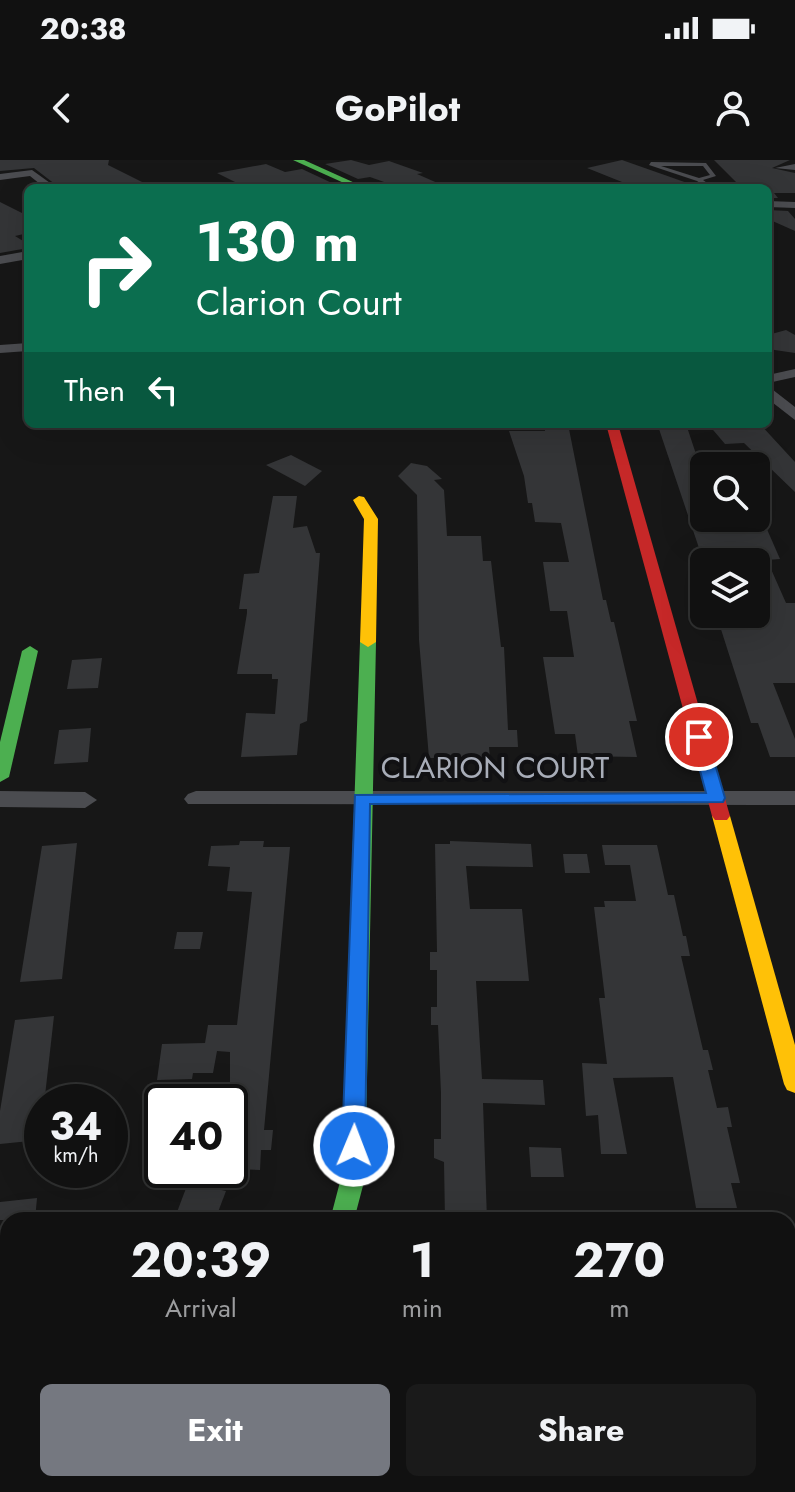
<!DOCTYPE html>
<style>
body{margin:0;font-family:Jost,sans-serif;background:#1a1a1a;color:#f1f3f6;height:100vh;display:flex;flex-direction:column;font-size:30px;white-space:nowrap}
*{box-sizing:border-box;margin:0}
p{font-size:26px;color:#9c9d9f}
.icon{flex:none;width:44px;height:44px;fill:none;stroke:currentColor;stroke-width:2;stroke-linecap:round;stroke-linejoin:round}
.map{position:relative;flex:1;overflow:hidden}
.sheet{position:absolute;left:0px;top:1052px;width:796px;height:280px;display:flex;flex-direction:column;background:#111;border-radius:24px 24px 0 0;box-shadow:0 8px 32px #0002,0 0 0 2px #303131}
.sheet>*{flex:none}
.hud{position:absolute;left:24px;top:24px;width:748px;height:244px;border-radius:12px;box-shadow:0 8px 32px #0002,0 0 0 2px #303131;background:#0b6e4f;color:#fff;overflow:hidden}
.buttons{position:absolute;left:690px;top:292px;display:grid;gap:16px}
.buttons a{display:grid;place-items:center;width:80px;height:80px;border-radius:12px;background:#111;box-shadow:0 8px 32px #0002,0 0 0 2px #303131;font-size:40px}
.speed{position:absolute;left:24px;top:924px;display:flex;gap:16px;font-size:40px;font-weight:700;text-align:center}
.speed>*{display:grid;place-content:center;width:104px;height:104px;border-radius:50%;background:#111;box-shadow:0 8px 32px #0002,0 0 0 2px #303131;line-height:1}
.speed small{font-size:20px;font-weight:400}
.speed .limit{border:4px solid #111;border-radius:12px;background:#fff;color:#111}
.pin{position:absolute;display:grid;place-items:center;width:68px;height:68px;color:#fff;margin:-34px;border:4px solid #fff;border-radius:50%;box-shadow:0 2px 8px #0007}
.me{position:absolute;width:88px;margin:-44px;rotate:1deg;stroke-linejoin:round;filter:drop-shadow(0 0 6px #0008)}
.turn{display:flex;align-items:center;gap:28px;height:168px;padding:0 40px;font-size:36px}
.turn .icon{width:104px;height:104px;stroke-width:2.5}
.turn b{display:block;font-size:56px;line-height:68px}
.then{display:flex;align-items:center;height:76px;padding:0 40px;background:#0003;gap:16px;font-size:30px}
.eta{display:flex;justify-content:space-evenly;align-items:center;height:136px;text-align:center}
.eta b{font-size:48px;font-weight:700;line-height:56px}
.cta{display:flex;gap:16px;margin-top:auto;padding:16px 40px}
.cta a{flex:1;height:92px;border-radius:12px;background:#757880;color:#fff;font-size:32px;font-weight:700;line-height:92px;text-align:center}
.cta a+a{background:#1a1a1a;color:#f1f3f6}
.status{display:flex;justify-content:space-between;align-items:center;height:56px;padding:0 40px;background:#111;direction:ltr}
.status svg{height:22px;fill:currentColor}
header{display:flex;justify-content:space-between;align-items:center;height:104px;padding:0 40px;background:#111;font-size:36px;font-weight:700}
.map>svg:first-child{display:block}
.building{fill:#343537}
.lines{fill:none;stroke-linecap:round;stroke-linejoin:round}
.lane{fill:#4b4c50;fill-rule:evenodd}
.street{fill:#4b4c50;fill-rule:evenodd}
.fast{fill:#4caf50;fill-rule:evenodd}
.slow{fill:#ffc107;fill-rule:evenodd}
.jam{fill:#c62828;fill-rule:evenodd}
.route{fill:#1a73e8;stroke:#114b97;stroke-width:2}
.labels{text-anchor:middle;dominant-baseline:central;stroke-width:8;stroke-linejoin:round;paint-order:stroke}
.street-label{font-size:30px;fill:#a8adb8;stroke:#111113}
</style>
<div class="status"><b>20:38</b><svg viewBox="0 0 49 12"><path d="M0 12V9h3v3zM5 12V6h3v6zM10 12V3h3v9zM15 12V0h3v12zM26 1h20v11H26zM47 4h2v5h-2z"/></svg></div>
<header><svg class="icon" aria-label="back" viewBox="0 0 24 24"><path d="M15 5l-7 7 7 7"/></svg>GoPilot<svg class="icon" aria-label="person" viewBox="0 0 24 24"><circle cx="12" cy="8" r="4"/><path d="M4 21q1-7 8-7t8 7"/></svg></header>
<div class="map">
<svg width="795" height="1332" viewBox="0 0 795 1332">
<rect width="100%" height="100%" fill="#171717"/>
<g class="building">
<path d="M0,0H109L108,5L154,28H60L34,8L0,11Z"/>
<path d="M351,0L369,5L389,1L423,13L417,14L449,28H401L370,17L358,19L325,4Z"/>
<path d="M622,0L693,25V28H637L587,8Z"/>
<path d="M714,0H790L772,8L795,13V33H774L778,38H768V28H742Z"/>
<path d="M266,4L285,12L302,9L334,24L320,28H247L217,13Z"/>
<path d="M0,42L28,56V73L15,76L28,84V88L0,93Z"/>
<path d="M768,50L788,51L795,59V71L768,59Z"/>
<path d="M786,170L795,175V193L768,189V175Z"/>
<path d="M544,264H568L603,440H606L611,462H614L637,561H629L637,597L578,596L575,574H555L543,497H574L567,451H550L543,402H569L561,363L535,362L532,343H528L524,316L509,271H545Z"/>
<path d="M686,264L704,318V358H714L718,368L766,367L780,399L767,400L786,443H795V523H773L795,579V597H770L758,563H751L718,460L763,459L761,453H771L756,416V401L702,397L659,269Z"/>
<path d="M708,264H760L795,302V332L744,283L725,284Z"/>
<path d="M291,295L322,311L305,326L266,305Z"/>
<path d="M411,303L427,306L442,319L434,320L444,330L447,376H481L483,401H491L501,487H504L508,570H517L518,587H489L490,598H429L419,480L417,335L398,316Z"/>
<path d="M273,336H297L293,368L307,366L316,393H320L307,561L300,564L297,595L241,597L246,553L275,554L278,519H272V514H237L247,453V449H239L244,414L259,413Z"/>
<path d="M102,498L98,528L67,529L72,500Z"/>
<path d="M91,568L88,602L54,604L59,570Z"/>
<path d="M240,681H264L263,687H290L264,970H273L271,990H261L260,1010L230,1009V892L217,891L213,913H193L192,919L157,920L162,884L205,883L208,865H237L252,732L227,731L230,707L208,706L211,686L239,685Z"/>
<path d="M450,681L531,684L533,707L466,706L470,749H522L529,821H476L482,919L543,920L545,945L483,943L487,1060H445L444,1002L434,998V979H441V933L438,865H431V847H437V810H430V792H437L435,684H450Z"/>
<path d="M77,683L62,819L20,822L42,686Z"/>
<path d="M602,685H657L668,735H674L683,776H686L690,796H681L703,890H708L713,910H708L717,948L728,947L732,967H727L740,1023H731L737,1048H696L673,917L613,918L627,994H601L598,955L586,956L582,903L607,904L599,838H605L594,747H605L604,741H636L630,705H605Z"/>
<path d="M563,694H587L590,713H565Z"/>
<path d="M177,772H203L200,789H174Z"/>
<path d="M54,856L40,980L0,984V951L15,860Z"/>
<path d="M529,987L561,988L564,1017H531Z"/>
<path d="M188,1023L226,1031L215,1060H174Z"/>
<path d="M37,1038L35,1060H0V1042Z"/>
</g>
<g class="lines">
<path class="lane" d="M651,2L706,3L716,16L703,20L714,28H707L697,21L649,5ZM661,6H703L710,15L699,18Z"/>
<g class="street">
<path d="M795,4V10L775,8Z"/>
<path d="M32,10L57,28H45L30,16L0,20V14Z"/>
<path d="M768,41L795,42V48L768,47Z"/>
<path d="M28,91V99L0,104V96Z"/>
<path d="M28,183V191L0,193V185Z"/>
<path d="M795,209V217L768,223V215Z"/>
<path d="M768,226L795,247V260L768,239Z"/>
<path d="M0,631L85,632L97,640L85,648L0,647Z"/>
<path d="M196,631H795V645L188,644L184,639L188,634Z"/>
</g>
<g class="fast">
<path d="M293,0H304L366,28H355Z"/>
<path d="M368,477L376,482L365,1018L354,1060H330L341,1018L360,482Z"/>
<path d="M30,486L38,491L9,617L0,622V582L22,491Z"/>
</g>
<g class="slow">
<path d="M359,336L364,337L378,359L376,482L368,487L360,482L364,359L353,340Z"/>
<path d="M721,650L730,656L795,885V933L787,930L784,924L712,656Z"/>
</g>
<path class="jam" d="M606,264H618L730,656L727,660H715L712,656Z"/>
</g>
<path class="route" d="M699,572L707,577L725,638L723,642L370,644L365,986L362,993L354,996L346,993L342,986L355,635L706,633L691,577Z"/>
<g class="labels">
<g class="street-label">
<text x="495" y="607">CLARION COURT</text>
</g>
</g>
</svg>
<div class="buttons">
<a><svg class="icon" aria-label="search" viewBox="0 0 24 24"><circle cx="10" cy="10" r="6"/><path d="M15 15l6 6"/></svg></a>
<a><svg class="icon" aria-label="layers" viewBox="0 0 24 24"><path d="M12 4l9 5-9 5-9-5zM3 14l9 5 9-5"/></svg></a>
</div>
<div class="speed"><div>34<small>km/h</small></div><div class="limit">40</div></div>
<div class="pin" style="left:699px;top:577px;background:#d93025"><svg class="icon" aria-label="arrive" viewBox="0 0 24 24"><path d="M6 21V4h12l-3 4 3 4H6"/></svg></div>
<svg class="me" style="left:354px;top:986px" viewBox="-20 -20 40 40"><circle r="17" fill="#1a73e8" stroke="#fff" stroke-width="3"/><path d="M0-11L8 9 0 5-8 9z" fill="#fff"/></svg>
<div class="hud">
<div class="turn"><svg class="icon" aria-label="right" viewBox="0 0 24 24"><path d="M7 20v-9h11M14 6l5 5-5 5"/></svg><div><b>130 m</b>Clarion Court</div></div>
<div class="then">Then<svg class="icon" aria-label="left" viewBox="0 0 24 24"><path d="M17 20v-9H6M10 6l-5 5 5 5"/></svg></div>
</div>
<section class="sheet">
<div class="eta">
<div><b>20:39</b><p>Arrival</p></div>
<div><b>1</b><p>min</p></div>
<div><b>270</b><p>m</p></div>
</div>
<div class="cta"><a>Exit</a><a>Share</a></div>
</section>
</div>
